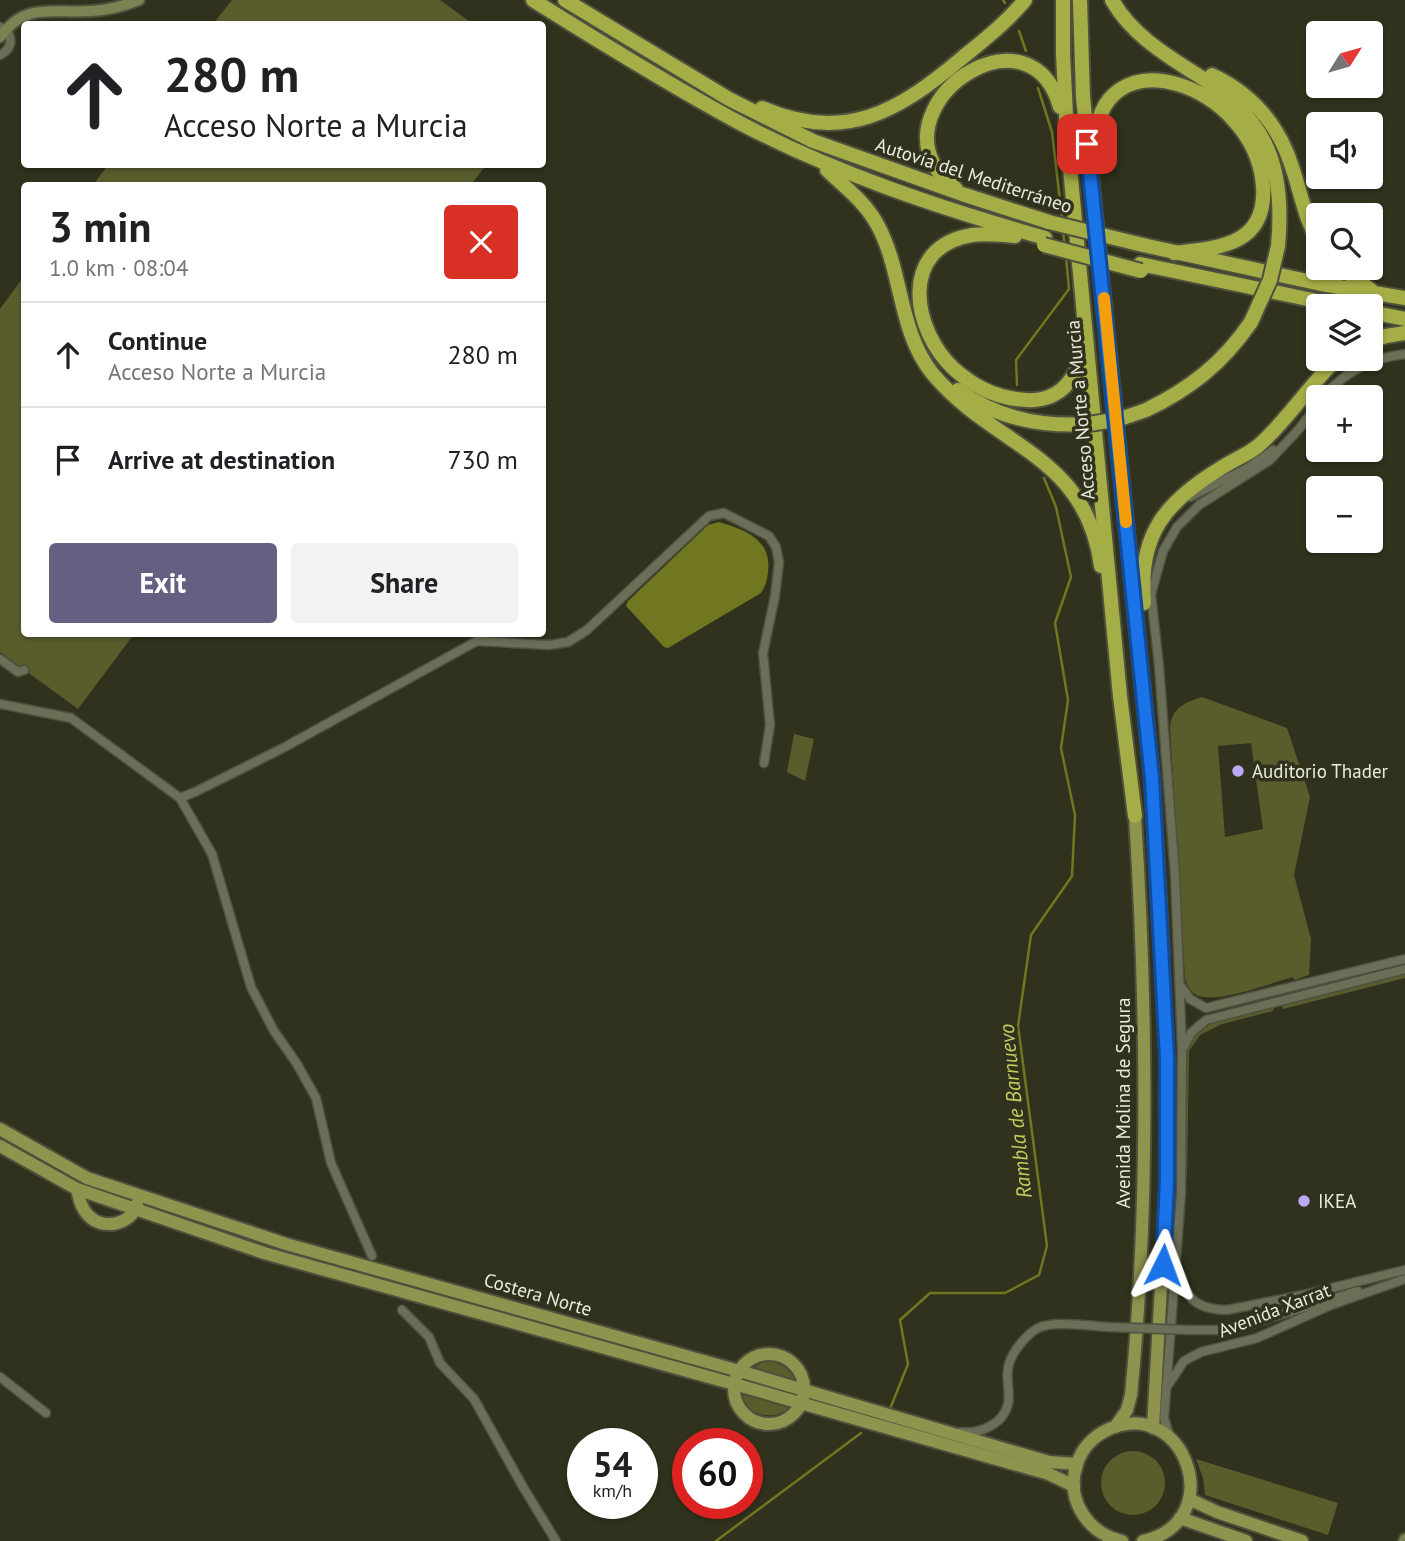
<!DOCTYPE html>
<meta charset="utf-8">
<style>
body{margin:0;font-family:"PT Sans",sans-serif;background:#f2f2f2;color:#202124;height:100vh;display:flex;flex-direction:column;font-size:26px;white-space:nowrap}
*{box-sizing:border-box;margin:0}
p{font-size:23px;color:#757577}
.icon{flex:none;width:38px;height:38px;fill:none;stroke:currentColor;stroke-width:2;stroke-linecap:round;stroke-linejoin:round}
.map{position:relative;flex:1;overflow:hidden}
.drawer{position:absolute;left:21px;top:182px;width:525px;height:455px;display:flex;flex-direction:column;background:#fff;border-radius:7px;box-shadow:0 2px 5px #0004}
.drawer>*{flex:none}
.hud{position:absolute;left:21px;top:21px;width:525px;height:147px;border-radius:7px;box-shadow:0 2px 5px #0004;background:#fff;color:#202124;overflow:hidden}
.needle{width:46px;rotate:53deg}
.buttons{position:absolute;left:1306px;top:21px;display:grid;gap:14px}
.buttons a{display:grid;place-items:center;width:77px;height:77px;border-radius:7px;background:#fff;box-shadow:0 2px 5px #0004;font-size:35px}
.speed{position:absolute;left:567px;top:1428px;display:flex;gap:14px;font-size:35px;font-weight:700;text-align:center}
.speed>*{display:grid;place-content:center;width:91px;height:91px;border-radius:50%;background:#fff;box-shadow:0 2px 5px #0004;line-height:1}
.speed small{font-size:18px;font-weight:400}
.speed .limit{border:10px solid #d22;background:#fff;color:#111}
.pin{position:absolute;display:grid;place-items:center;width:60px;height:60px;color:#fff;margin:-30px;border-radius:14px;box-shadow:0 4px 10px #0006}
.me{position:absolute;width:77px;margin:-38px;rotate:3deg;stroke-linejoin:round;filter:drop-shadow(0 0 5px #0008)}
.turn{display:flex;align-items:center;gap:24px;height:147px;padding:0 28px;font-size:32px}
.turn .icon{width:91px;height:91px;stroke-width:2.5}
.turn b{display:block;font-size:49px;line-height:60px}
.round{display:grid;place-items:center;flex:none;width:74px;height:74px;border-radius:7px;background:#f2f2f2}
.headline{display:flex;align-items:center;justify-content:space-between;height:119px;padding:0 28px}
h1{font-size:42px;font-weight:700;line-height:52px}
.cta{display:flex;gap:14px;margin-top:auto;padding:14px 28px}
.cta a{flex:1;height:80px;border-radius:7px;background:#655f82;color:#fff;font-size:28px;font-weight:700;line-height:80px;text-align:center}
.cta a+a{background:#f2f2f2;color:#202124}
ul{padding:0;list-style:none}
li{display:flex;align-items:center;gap:21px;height:105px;padding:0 28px;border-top:2px solid #e0e0e0}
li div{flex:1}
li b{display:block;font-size:26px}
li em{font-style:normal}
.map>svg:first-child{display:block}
.green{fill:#595d2c;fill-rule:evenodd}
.water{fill:#717721}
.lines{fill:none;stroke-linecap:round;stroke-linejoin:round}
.stream{stroke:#717721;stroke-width:2.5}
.street-casing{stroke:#4e503e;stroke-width:11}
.secondary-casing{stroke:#4e503e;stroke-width:14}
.primary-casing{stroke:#4e503e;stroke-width:16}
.highway-casing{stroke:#4e503e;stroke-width:18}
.street{stroke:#6c6f57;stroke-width:8}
.secondary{stroke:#7d8252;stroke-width:10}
.primary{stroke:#8e944d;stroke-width:12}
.highway{stroke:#a5ad46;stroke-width:14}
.street-bridge-casing{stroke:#4e503e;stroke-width:11;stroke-linecap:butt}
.highway-bridge-casing{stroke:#4e503e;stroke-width:18;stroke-linecap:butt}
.street-bridge{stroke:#6c6f57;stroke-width:8}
.highway-bridge{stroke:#a5ad46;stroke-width:14}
.route-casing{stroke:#114b97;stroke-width:18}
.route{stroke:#1a73e8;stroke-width:12}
.slow{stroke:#f59e0b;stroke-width:12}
.poi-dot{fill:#baaaf6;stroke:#30321d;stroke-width:2.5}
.labels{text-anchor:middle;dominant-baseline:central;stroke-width:7;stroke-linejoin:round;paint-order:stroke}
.street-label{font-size:19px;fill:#e9ebdd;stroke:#30321d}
.poi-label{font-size:19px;fill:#e9ebdd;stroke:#30321d;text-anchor:start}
.water-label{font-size:21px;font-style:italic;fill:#c5ce5d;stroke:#30321d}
</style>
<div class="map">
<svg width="1405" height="1541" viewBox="0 0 1405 1541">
<rect width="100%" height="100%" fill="#30321d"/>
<g class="green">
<path d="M232,0H440L473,24H213Z"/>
<path d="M108,165V164L486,165L471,185H93Z"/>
<path d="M24,276V634H134L78,709L0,652V309Z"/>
<path d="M1202,697L1287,728L1310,797L1294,875L1311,939L1309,975L1294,980L1293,977C1271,983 1220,1003 1199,996C1191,993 1188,987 1185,979L1170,727C1172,708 1185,702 1202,697ZM1251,743L1263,829L1225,837L1218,746Z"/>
<path d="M794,734L814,739L805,781L787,772Z"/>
<path d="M1405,972V978L1283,1009L1281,1004Z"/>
<path d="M1271,1007L1274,1008L1273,1011L1222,1024L1200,1035L1189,1051L1187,1179L1184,1175L1187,1047L1199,1030L1213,1022Z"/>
<path d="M765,1361C780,1362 791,1368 796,1383L749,1370Z"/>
<path d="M742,1394L789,1408C772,1421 747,1417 742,1394Z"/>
<circle cx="1133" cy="1483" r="32"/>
<path d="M1196,1459L1338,1503L1328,1535L1205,1495L1203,1478Z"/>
</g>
<path class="water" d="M719,522C746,530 772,540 768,572C767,581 766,585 761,593L668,648L664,647L626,606L628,601L708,525Z"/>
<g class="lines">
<g class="stream">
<path d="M1003,0L1005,3"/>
<path d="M1019,31L1026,51"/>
<path d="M1038,88L1052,132L1062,218"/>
<path d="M1063,232L1065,246"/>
<path d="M1017,385L1016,360L1069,289L1066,256"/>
<path d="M890,1409L908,1364L900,1320L930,1293H1005L1039,1275L1047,1246L1018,1026L1031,935L1072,876L1075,815L1061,748L1068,700L1055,623L1071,577L1056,507L1044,478"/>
<path d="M716,1541L861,1433"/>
</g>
<defs>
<g id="street">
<path d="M0,27L8,32C13,42 10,50 0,55"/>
<path d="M1323,397C1344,372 1373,358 1405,354"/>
<path d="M1190,497L1249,467L1273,450"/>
<path d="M0,659L18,672L24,670"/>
<path d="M0,704L71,718L180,798L212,854L251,987L274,1031L297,1064L316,1098L331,1163L372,1256"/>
<path d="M180,798L195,792L283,748L477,641L549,645L568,642L587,630L709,516L724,513L769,536L776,547L779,562L775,596L763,653L770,725L764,763"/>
<path d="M1180,985L1190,999L1206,1008L1405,959"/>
<path d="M1184,1047L1191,1033L1206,1020L1405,969"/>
<path d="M1177,1267C1187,1297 1192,1309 1227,1310L1303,1295L1405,1270"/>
<path d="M402,1310L429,1337L440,1363L474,1399L523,1487L556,1541"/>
<path d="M1189,1330H1231L1358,1291"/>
<path d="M0,1377L46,1413"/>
<path d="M1168,1385L1184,1361L1201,1352L1257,1338L1331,1305L1405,1279"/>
<path d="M961,1432C979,1434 1003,1425 1008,1404C1011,1390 1004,1375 1010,1361C1014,1350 1027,1334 1038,1328C1053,1320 1089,1326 1108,1327"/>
<path d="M1170,1437L1164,1418L1181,1193L1182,1049L1175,875L1159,666L1151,594L1163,551L1177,527L1199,505L1270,460L1299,429L1318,404"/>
</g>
<g id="secondary">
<path d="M0,37C26,1 53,14 91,11C108,10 124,6 139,0"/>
<path d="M1404,1541L1405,1539"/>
</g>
<g id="primary">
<path d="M0,1129L87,1178L286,1244L739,1371L1049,1462L1077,1464"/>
<path d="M0,1146L77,1189L264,1253L734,1384L1049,1474L1074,1486"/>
<path d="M77,1189C79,1198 81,1208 88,1215C102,1231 132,1225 137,1204"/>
<circle cx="769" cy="1389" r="35"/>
<path d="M1115,1427L1127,1410L1131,1395C1150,1203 1147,1008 1135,816"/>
<path d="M1153,1428L1167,1180V1058L1162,955"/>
<path d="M1189,1499L1217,1512L1302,1541"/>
<path d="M1180,1518L1246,1541"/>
<path d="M1122,1541C1087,1533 1065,1499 1077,1464C1082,1448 1094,1436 1109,1429C1186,1396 1229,1522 1143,1541"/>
</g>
<g id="highway">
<path d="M533,0C600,42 668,84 738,122C834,173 940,208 1045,238"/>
<path d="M565,0L729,99L813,141L962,194L1049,222"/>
<path d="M1063,0V53L1067,136L1120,696L1135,816"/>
<path d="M1080,0L1083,97L1152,779L1162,955"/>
<path d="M1112,0C1130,32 1161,52 1191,71C1264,115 1286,161 1278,246"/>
<path d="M1212,75C1252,94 1280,126 1293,170C1301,194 1305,218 1318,241"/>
<path d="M762,108C845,144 899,111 962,58C984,40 1007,22 1025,0"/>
<path d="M1095,149C1095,28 1256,84 1263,186C1267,246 1218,248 1174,253"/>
<path d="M827,170C846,188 865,202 877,224C903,271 898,330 932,373C994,448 1086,453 1101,566"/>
<path d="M956,189C948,181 939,174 934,165C895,92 1032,6 1060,107"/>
<path d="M1015,236C1001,235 986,233 972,235C898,247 912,330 954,369C972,385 993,396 1016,399C1057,406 1074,383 1086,348"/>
<path d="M1143,245L1321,284L1405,298"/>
<path d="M1140,264L1341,306"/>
<path d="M1340,268L1371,290"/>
<path d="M1370,312L1405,319"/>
<path d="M1370,341L1386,336L1405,333"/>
<path d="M958,390C996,418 1043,427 1089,424"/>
<path d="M1146,410C1190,389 1223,363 1251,322"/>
<path d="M1144,603C1138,535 1165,502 1221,468C1233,460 1247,455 1258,446C1288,420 1308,386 1337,359"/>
</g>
</defs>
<use href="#street" class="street-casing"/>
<use href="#secondary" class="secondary-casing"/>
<use href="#primary" class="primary-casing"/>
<use href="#highway" class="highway-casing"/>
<use href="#street" class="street"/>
<use href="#secondary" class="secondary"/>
<use href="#primary" class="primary"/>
<use href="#highway" class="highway"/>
<defs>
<path id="street-bridge" d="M1108,1327L1189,1330"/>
<g id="highway-bridge">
<path d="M1049,222L1143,245"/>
<path d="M1044,245L1141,271"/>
<path d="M1251,322L1270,280L1278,246"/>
<path d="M1089,424L1120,419L1146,410"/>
</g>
</defs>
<use href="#street-bridge" class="street-bridge-casing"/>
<use href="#highway-bridge" class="highway-bridge-casing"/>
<use href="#street-bridge" class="street-bridge"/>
<use href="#highway-bridge" class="highway-bridge"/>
</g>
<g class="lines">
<defs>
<path id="route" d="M1087,144L1152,779L1167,1058V1180L1163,1265"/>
</defs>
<use href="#route" class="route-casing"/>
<use href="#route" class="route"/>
<path class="slow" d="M1104,298L1126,522"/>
</g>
<g class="poi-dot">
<circle cx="1238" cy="771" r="7"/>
<circle cx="1304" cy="1201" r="7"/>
</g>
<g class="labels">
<g class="street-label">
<text transform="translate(974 175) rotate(18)">Autovía del Mediterráneo</text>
<text transform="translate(1080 410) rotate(-95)">Acceso Norte a Murcia</text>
<text transform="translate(1123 1103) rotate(-90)">Avenida Molina de Segura</text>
<text transform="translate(538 1294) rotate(16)">Costera Norte</text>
<text transform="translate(1274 1310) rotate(-21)">Avenida Xarrat</text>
</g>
<g class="poi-label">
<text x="1252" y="771">Auditorio Thader</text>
<text x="1318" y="1201">IKEA</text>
</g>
<g class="water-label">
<text transform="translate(1015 1111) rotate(-96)">Rambla de Barnuevo</text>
</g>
</g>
</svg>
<div class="buttons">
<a><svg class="needle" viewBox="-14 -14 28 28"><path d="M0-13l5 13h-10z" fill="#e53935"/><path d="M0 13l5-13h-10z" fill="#757577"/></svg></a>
<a><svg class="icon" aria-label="sound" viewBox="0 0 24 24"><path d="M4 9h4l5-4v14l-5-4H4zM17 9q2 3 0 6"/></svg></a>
<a><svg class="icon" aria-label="search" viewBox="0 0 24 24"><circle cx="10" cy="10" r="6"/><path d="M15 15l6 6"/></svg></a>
<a><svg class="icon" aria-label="layers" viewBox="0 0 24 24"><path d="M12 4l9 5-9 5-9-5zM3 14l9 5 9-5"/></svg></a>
<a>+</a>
<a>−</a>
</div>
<div class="speed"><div>54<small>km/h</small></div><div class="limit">60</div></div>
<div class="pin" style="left:1087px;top:144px;background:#d93025"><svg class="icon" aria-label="arrive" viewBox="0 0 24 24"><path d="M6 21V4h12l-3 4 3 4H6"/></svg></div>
<svg class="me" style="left:1163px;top:1265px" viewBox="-20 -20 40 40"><path d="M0-17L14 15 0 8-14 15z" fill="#1a73e8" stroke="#fff" stroke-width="4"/></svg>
<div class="hud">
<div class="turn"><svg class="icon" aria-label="ahead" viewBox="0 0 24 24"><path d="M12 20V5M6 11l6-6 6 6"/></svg><div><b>280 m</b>Acceso Norte a Murcia</div></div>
</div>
<section class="drawer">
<div class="headline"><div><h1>3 min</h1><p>1.0 km · 08:04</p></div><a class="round" style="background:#d93025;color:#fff"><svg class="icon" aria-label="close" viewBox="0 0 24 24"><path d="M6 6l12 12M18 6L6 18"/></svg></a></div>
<ul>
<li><svg class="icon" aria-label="ahead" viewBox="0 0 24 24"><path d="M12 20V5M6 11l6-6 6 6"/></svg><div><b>Continue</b><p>Acceso Norte a Murcia</p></div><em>280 m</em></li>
<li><svg class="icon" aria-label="arrive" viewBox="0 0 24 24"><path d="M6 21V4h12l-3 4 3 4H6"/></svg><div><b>Arrive at destination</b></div><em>730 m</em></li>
</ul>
<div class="cta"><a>Exit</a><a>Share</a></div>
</section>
</div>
